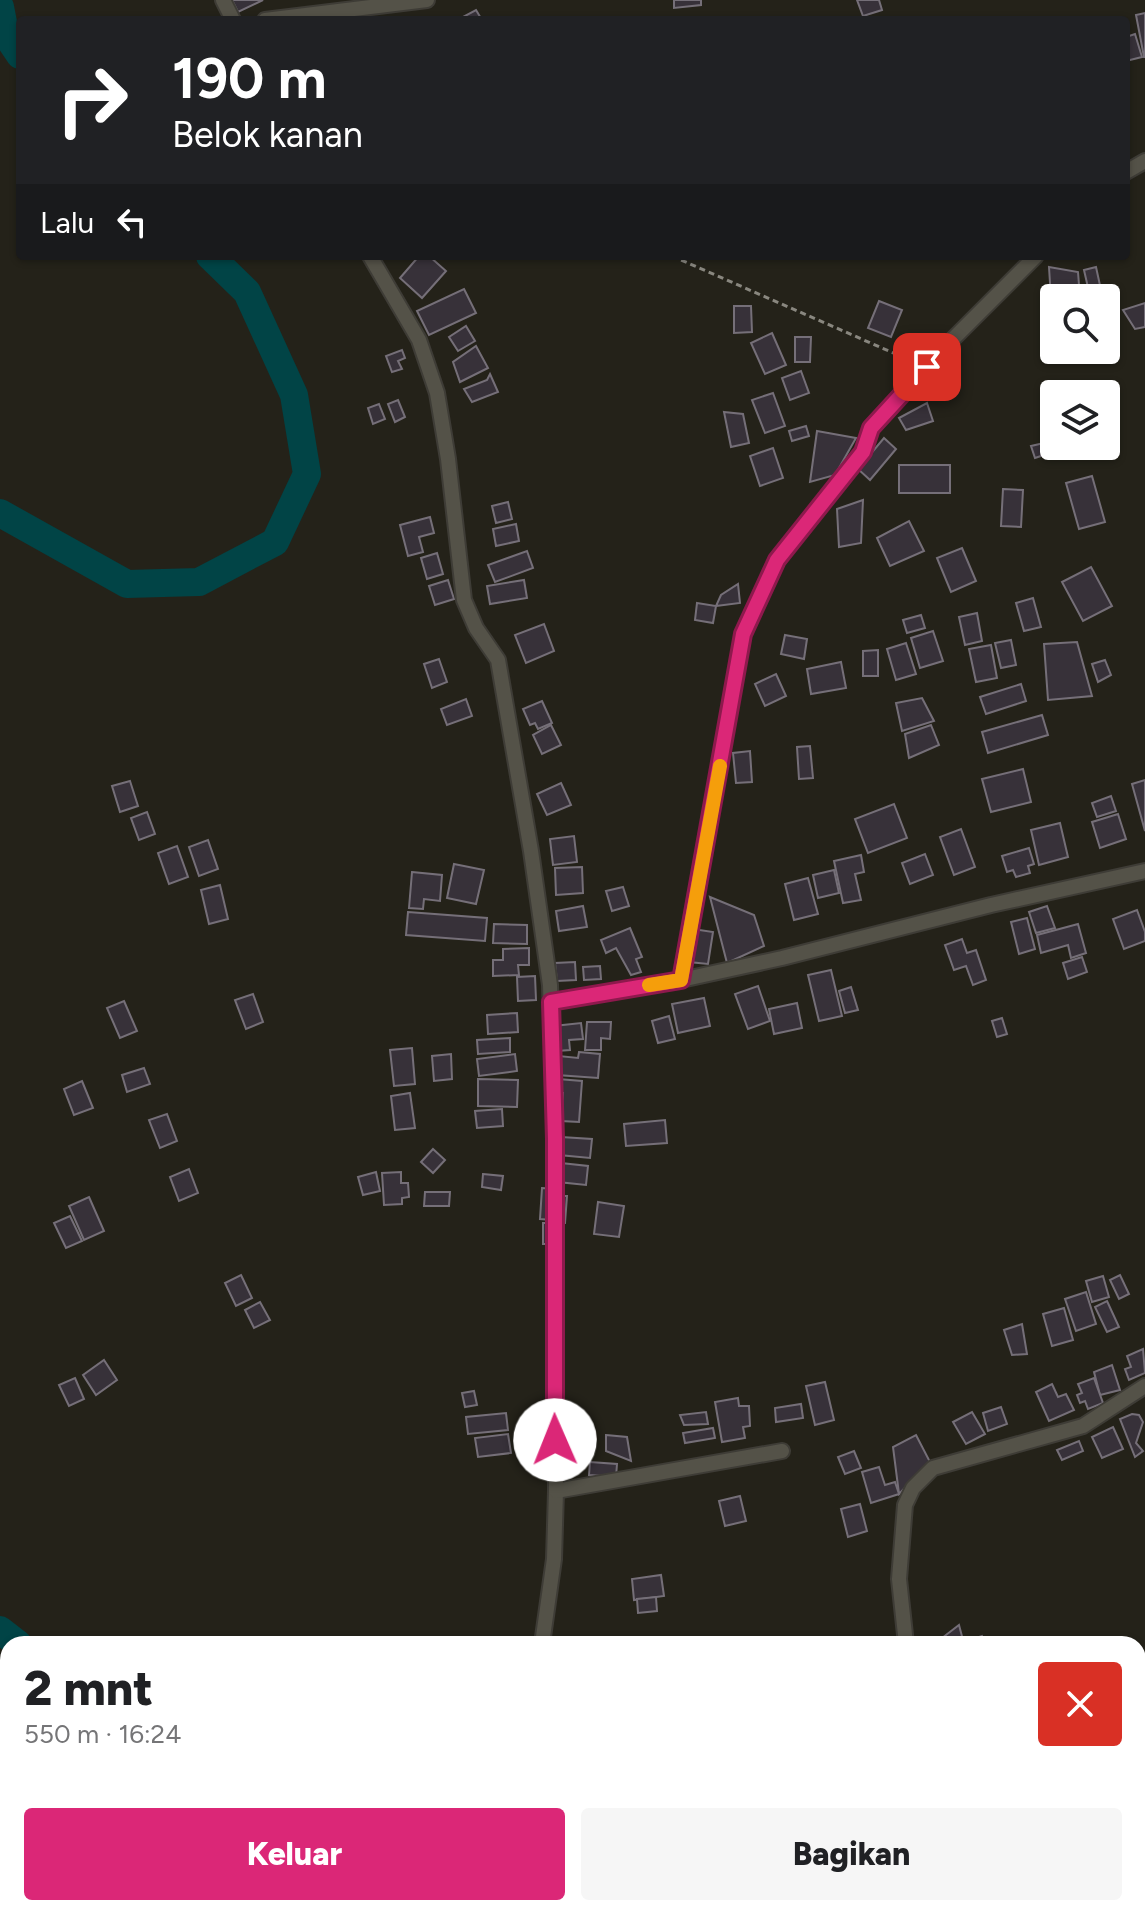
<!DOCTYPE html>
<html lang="id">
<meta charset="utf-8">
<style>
body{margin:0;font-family:Figtree,sans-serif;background:#f6f6f6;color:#202124;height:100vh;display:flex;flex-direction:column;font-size:30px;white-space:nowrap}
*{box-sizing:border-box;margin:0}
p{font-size:26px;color:#757577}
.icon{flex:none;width:44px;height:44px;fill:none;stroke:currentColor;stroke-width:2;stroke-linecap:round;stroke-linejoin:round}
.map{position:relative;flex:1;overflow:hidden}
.panel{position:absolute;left:0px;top:1636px;width:1146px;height:280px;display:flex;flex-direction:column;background:#fff;border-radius:24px 24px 0 0;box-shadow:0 2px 6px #0004}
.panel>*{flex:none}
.guide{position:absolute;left:16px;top:16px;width:1114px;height:244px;border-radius:8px;box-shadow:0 2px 6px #0004;background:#202124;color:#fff;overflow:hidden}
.tools{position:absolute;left:1040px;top:284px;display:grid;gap:16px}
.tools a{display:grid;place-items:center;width:80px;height:80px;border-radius:8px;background:#fff;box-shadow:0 2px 6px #0004;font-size:40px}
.pin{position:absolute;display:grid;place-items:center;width:68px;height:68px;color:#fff;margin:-34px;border-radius:16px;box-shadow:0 4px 12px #0006}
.me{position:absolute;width:88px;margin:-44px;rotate:359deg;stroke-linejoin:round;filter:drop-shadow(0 0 6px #0008)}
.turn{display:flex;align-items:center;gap:28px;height:168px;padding:0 24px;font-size:36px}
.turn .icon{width:104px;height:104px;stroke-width:2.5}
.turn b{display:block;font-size:56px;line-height:68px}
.then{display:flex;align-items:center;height:76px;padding:0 24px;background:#0003;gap:16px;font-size:30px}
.round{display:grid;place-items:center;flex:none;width:84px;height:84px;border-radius:8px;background:#f6f6f6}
.summary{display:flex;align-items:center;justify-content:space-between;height:136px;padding:0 24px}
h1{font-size:48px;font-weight:800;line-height:60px}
.button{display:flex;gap:16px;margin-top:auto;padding:16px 24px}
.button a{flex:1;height:92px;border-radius:8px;background:#db2777;color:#fff;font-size:32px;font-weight:800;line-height:92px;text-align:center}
.button a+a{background:#f6f6f6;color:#202124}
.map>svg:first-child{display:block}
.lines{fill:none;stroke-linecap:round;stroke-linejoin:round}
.river{stroke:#014446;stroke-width:28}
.building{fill:#373139;stroke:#756f78;stroke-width:2}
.minor-casing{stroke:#3e3c36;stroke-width:18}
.path{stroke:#89877f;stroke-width:3;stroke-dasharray:6 4;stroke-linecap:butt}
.minor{stroke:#545248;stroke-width:14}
.route-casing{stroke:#8e194d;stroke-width:20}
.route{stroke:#db2777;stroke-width:14}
.slow{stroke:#f59e0b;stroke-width:14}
</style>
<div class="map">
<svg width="1145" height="1916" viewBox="0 0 1145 1916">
<rect width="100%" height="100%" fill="#242219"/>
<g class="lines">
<g class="river">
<path d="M0,7L5,33L20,55"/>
<path d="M0,513L127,584L199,582L275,542L307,474L294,395L247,292L210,256"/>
<path d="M0,1630L18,1644"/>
<path d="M372,1916L375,1908"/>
</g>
</g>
<g class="building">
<path d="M232,0H263L238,12Z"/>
<path d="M674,0H701V5L674,8Z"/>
<path d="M857,0H879L882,10L863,16Z"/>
<path d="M476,10L482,20H463L461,18Z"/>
<path d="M1145,13V57H1144L1136,15Z"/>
<path d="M1135,34L1142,57L1126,61V37Z"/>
<path d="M419,256H429L446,271L422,298L400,278Z"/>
<path d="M1049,267L1078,272L1080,298L1051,299Z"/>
<path d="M1096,267L1101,290L1089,292L1084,270Z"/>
<path d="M464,289L476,313L429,335L417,311Z"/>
<path d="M879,301L902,310L891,337L868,328Z"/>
<path d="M1145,303V327L1135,329L1123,310Z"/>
<path d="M734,306H751L752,332L734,333Z"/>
<path d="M466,326L475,341L458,351L449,337Z"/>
<path d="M772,333L786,365L765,374L751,343Z"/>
<path d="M795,337H811L810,362H795Z"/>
<path d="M476,346L488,368L460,382L453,362Z"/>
<path d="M402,350L405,358L398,361L402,369L392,372L386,356Z"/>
<path d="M801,371L809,393L790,400L782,378Z"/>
<path d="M490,374L498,392L472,402L464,389L487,380Z"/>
<path d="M773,393L785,426L765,433L752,400Z"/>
<path d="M398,400L405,417L395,422L388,404Z"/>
<path d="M927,403L933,421L906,430L899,418Z"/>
<path d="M379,404L385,419L373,424L368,408Z"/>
<path d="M724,412L743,414L749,443L731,447Z"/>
<path d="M806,426L809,436L792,441L789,431Z"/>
<path d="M817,431L856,438L835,475L810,482Z"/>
<path d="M884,438L896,449L870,480L858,469Z"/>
<path d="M1044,443L1047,454L1035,458L1031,446Z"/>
<path d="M773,448L783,478L760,486L750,456Z"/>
<rect x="899" y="465" width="51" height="28"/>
<path d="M1092,476L1105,522L1079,529L1066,483Z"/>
<path d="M1003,489L1023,490L1021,527L1001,526Z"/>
<path d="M863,500L861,543L839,547L837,509Z"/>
<path d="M508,502L512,519L496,523L492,506Z"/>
<path d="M430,517L434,533L419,537L423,552L408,556L400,525Z"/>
<path d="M909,521L924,551L890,566L877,538Z"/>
<path d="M516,524L519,541L496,546L493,529Z"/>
<path d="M962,548L976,581L951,592L937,558Z"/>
<path d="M527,551L533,568L495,582L488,565Z"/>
<path d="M437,553L443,574L427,579L421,558Z"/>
<path d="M1091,567L1112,606L1083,621L1062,582Z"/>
<path d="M448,580L454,599L435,605L429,586Z"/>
<path d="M524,580L527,598L490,604L487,586Z"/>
<path d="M738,584L740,603L716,606L721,595Z"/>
<path d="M1033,598L1041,627L1024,631L1016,603Z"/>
<path d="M697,603L716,606L713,623L695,620Z"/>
<path d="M977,613L982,641L965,645L959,617Z"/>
<path d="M921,615L925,628L907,633L903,620Z"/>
<path d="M544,624L554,651L526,663L515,635Z"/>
<path d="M933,631L943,661L920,668L911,638Z"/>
<path d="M785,635L807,639L804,659L781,654Z"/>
<path d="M1011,640L1016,665L1001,668L995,643Z"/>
<path d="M1077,642L1092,696L1048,700L1044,644Z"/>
<path d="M906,643L916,674L896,680L887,649Z"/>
<path d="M991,645L997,678L976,682L969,649Z"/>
<path d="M878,650V676H863V651Z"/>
<path d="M439,659L447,682L432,688L424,664Z"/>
<path d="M1105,660L1111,675L1098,682L1092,664Z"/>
<path d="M841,662L846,688L811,694L807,669Z"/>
<path d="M776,674L786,696L765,706L755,684Z"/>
<path d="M1021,684L1026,701L986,714L980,697Z"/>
<path d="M922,698L934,721L902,731L896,703Z"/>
<path d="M466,699L472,716L447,725L441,709Z"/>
<path d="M542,701L552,723L538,729L535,723L530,725L523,709Z"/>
<path d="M1042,715L1048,735L988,753L982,732Z"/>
<path d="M551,725L561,745L542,754L533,735Z"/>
<path d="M931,725L939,745L909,758L905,734Z"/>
<path d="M810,746L813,778L799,779L797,747Z"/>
<path d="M750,751L752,782L736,783L733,753Z"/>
<path d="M1023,769L1031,802L991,812L982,779Z"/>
<path d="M1145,780V831L1132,784Z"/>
<path d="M130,781L138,806L120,812L112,786Z"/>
<path d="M561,783L571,805L547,815L537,794Z"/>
<path d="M1111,796L1116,811L1097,817L1092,803Z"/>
<path d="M894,804L907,838L868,853L855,819Z"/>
<path d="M147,812L155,834L139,840L131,818Z"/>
<path d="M1118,814L1126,839L1100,848L1092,822Z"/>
<path d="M1060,823L1068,857L1039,865L1031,830Z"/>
<path d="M961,829L975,867L954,875L940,837Z"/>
<path d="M574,836L577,862L553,865L550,839Z"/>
<path d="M208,840L218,869L199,876L189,847Z"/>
<path d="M177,846L188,877L169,884L158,853Z"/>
<path d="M1029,848L1034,864L1028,866L1030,873L1016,877L1013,870L1007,872L1002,856Z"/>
<path d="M925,854L933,875L910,884L902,863Z"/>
<path d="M861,855L864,872L855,874L861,900L843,903L834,861Z"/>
<path d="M454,864L484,870L476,904L447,898Z"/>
<path d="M582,867L583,893L556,895L555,868Z"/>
<path d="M834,870L839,893L818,898L813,875Z"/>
<path d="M412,872L442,875L440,901L424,899L423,909L409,908Z"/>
<path d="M808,878L818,914L794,920L785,884Z"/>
<path d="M220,885L228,919L209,924L201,890Z"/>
<path d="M623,887L629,906L612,911L606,891Z"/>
<path d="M710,897L754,915L764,946L727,963Z"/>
<path d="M583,906L587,927L559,931L556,911Z"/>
<path d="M1047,906L1055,928L1036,933L1029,912Z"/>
<path d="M1137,910L1145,932V941L1124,949L1113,919Z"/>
<path d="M408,912L487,918L485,941L406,935Z"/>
<path d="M1027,918L1035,949L1019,954L1011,922Z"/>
<path d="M494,924L527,925V944L493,943Z"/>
<path d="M1078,924L1086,953L1071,958L1068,945L1041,953L1037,935Z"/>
<path d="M630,928L642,957L636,959L641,972L631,975L616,948L606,953L601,940Z"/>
<path d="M693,929L713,932L708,964L689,962Z"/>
<path d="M962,939L967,953L976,950L986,980L973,985L966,966L954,970L945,945Z"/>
<path d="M529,948V965H518L519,975L493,976V960H503V949Z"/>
<path d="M1082,957L1087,972L1068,979L1063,963Z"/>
<path d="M575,962L576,980L557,981L555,963Z"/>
<path d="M600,966L601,979L584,980L583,967Z"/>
<path d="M831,970L842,1016L819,1021L808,975Z"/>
<path d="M535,976L536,1000L518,1001L517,977Z"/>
<path d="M758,986L770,1021L748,1029L735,994Z"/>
<path d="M851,987L858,1010L845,1013L839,991Z"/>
<path d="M253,994L263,1022L246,1029L235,1000Z"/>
<path d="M704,998L710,1026L678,1033L672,1004Z"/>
<path d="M124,1001L137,1031L120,1038L107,1008Z"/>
<path d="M797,1003L802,1028L774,1034L769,1009Z"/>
<path d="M517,1013L518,1032L488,1034L487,1015Z"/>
<path d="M669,1016L675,1039L658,1043L652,1021Z"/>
<path d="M1002,1018L1007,1034L997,1037L992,1021Z"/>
<path d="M587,1022H611L610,1039L601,1038V1050H585Z"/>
<path d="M581,1023L583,1039L569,1040L570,1050L557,1051L554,1026Z"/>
<path d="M510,1038V1052L478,1054L477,1040Z"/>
<path d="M412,1048L415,1084L394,1086L390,1050Z"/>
<path d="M579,1052L600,1054L598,1078L557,1075L559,1056L578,1058Z"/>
<path d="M451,1054L452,1079L434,1081L432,1056Z"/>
<path d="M515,1054L517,1071L479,1076L477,1059Z"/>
<path d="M144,1068L150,1084L127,1092L122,1075Z"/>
<path d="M478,1079L518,1080L517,1107L478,1106Z"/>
<path d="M558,1079L582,1081L579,1122L561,1121L563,1093H557Z"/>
<path d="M82,1081L93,1108L74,1115L64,1089Z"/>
<path d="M410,1093L415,1128L395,1130L391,1096Z"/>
<path d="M502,1109L503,1126L477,1128L475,1111Z"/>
<path d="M167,1114L177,1141L160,1148L149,1120Z"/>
<path d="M665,1120L667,1143L626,1146L624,1124Z"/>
<path d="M561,1137L592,1139L590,1158L559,1155Z"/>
<path d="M433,1149L445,1160L433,1173L421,1162Z"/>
<path d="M561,1163L588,1166L586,1185L558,1182Z"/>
<path d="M189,1169L198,1193L179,1201L170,1177Z"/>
<path d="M376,1172L380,1191L363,1195L358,1177Z"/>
<path d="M401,1172V1183H408L409,1197L402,1198V1204L384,1205L382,1173Z"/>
<path d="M483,1174L503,1176L501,1190L482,1187Z"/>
<path d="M542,1188L553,1189L551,1220L540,1219Z"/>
<path d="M425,1192H450L449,1206H424Z"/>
<path d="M557,1196H567L565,1223L555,1222Z"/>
<path d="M89,1197L104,1231L84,1240L69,1206Z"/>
<path d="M598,1202L624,1206L619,1237L594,1234Z"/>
<path d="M70,1216L82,1241L66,1248L54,1223Z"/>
<path d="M543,1223H553L552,1244H543Z"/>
<path d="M241,1275L252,1298L236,1306L225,1283Z"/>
<path d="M1120,1275L1129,1294L1119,1299L1110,1280Z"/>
<path d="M1103,1276L1109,1297L1092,1302L1086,1281Z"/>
<path d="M1086,1292L1096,1324L1076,1331L1065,1299Z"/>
<path d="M1107,1301L1119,1327L1107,1332L1095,1307Z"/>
<path d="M260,1302L270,1320L254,1328L245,1310Z"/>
<path d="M1064,1308L1073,1340L1052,1346L1043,1314Z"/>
<path d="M1022,1324L1027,1354L1012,1355L1004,1330Z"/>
<path d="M1143,1349L1145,1373L1129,1380L1125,1369L1131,1367L1127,1356Z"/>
<path d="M104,1360L117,1380L96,1395L83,1375Z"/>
<path d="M1112,1365L1120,1390L1100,1395L1094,1372Z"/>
<path d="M75,1378L84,1399L69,1406L59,1385Z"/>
<path d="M1094,1378L1103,1403L1088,1409L1085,1401L1080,1403L1077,1395L1082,1393L1078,1384Z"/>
<path d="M825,1382L834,1420L815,1425L806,1386Z"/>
<path d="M1052,1384L1058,1397L1066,1394L1074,1410L1049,1421L1036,1392Z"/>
<path d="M474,1391L477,1405L465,1407L462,1393Z"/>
<path d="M738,1398L739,1406H749L750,1426L743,1427L745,1438L722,1442L715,1402Z"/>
<path d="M801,1404L803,1418L776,1422L775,1408Z"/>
<path d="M1001,1407L1007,1424L988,1431L983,1413Z"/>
<path d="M706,1412L708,1424L684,1425L680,1415Z"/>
<path d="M972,1412L985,1434L966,1444L953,1422Z"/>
<path d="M506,1413L508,1430L468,1434L466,1417Z"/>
<path d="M1132,1414L1139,1415L1143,1422L1136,1443L1143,1451L1135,1457L1120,1419Z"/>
<path d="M1113,1427L1123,1449L1102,1458L1092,1437Z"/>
<path d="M713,1428L715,1438L685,1443L683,1433Z"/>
<path d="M508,1434L511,1453L478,1457L475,1438Z"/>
<path d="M606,1435L627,1437L631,1461L606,1451Z"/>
<path d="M916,1435L930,1462L899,1494L893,1447Z"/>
<path d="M1079,1441L1083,1451L1062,1460L1057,1450Z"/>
<path d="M854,1451L861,1468L845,1474L838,1457Z"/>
<path d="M590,1462L617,1464L616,1477L589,1475Z"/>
<path d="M879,1467L885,1485L895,1482L899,1494L871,1503L862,1472Z"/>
<path d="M740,1496L746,1521L725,1526L719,1501Z"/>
<path d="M860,1504L867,1531L848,1537L841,1509Z"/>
<path d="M661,1575L664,1596L634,1600L632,1579Z"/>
<path d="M656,1597L657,1611L638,1613L637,1599Z"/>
<path d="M959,1625L964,1644H944L942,1638Z"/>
<path d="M982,1636L985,1644H964V1642Z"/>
<path d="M1145,1811V1843L1138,1846V1814Z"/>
<rect x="532" y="1908" width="28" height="8"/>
<path d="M658,1908H676L677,1916H658Z"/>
<rect x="682" y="1908" width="16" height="8"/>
<path d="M955,1908L957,1916H935L931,1909Z"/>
<path d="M1115,1908H1136L1139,1916H1112L1110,1910Z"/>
</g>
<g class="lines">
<defs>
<g id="minor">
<path d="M223,0L233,20"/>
<path d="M265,20L427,0"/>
<path d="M1126,172L1145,161"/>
<path d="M370,256L419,340L437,393L448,459L464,600L476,628L498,660L531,851L550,985L555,1139L556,1491L554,1559L542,1644"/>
<path d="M681,980L743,634L777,560L863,452L871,428L950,342L1036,256"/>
<path d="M551,1002L681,980L782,958L991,905L1145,871"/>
<path d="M556,1491L782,1451"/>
<path d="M906,1644L899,1579L905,1505L913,1488L933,1468L1083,1426L1145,1386"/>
<path d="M588,1916L589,1908"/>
</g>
</defs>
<use href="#minor" class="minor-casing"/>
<path class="path" d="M672,256L914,362"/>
<use href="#minor" class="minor"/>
</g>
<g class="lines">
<defs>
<path id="route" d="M555,1440V1139L551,1002L681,980L743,634L777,560L863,452L871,428L927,367"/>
</defs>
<use href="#route" class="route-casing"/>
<use href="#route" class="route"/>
<path class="slow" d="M649,985L681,980L720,766"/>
</g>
</svg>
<div class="tools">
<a><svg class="icon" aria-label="search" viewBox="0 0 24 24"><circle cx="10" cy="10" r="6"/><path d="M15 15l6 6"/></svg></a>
<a><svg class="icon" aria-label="layers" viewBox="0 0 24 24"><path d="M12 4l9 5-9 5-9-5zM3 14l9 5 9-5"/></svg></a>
</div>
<div class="pin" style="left:927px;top:367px;background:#d93025"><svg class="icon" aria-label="arrive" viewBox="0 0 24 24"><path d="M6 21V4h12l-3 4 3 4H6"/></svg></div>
<svg class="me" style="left:555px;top:1440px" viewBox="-20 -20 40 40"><circle r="19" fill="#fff"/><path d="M0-13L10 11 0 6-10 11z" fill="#db2777"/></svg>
<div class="guide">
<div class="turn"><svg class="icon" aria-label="right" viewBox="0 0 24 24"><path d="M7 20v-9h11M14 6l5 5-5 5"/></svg><div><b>190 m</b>Belok kanan</div></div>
<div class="then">Lalu<svg class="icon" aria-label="left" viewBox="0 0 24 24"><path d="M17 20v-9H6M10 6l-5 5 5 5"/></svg></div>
</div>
<section class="panel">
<div class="summary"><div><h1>2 mnt</h1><p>550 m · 16:24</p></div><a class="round" style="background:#d93025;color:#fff"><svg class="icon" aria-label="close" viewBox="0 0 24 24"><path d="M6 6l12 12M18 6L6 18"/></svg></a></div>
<div class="button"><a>Keluar</a><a>Bagikan</a></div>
</section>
</div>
